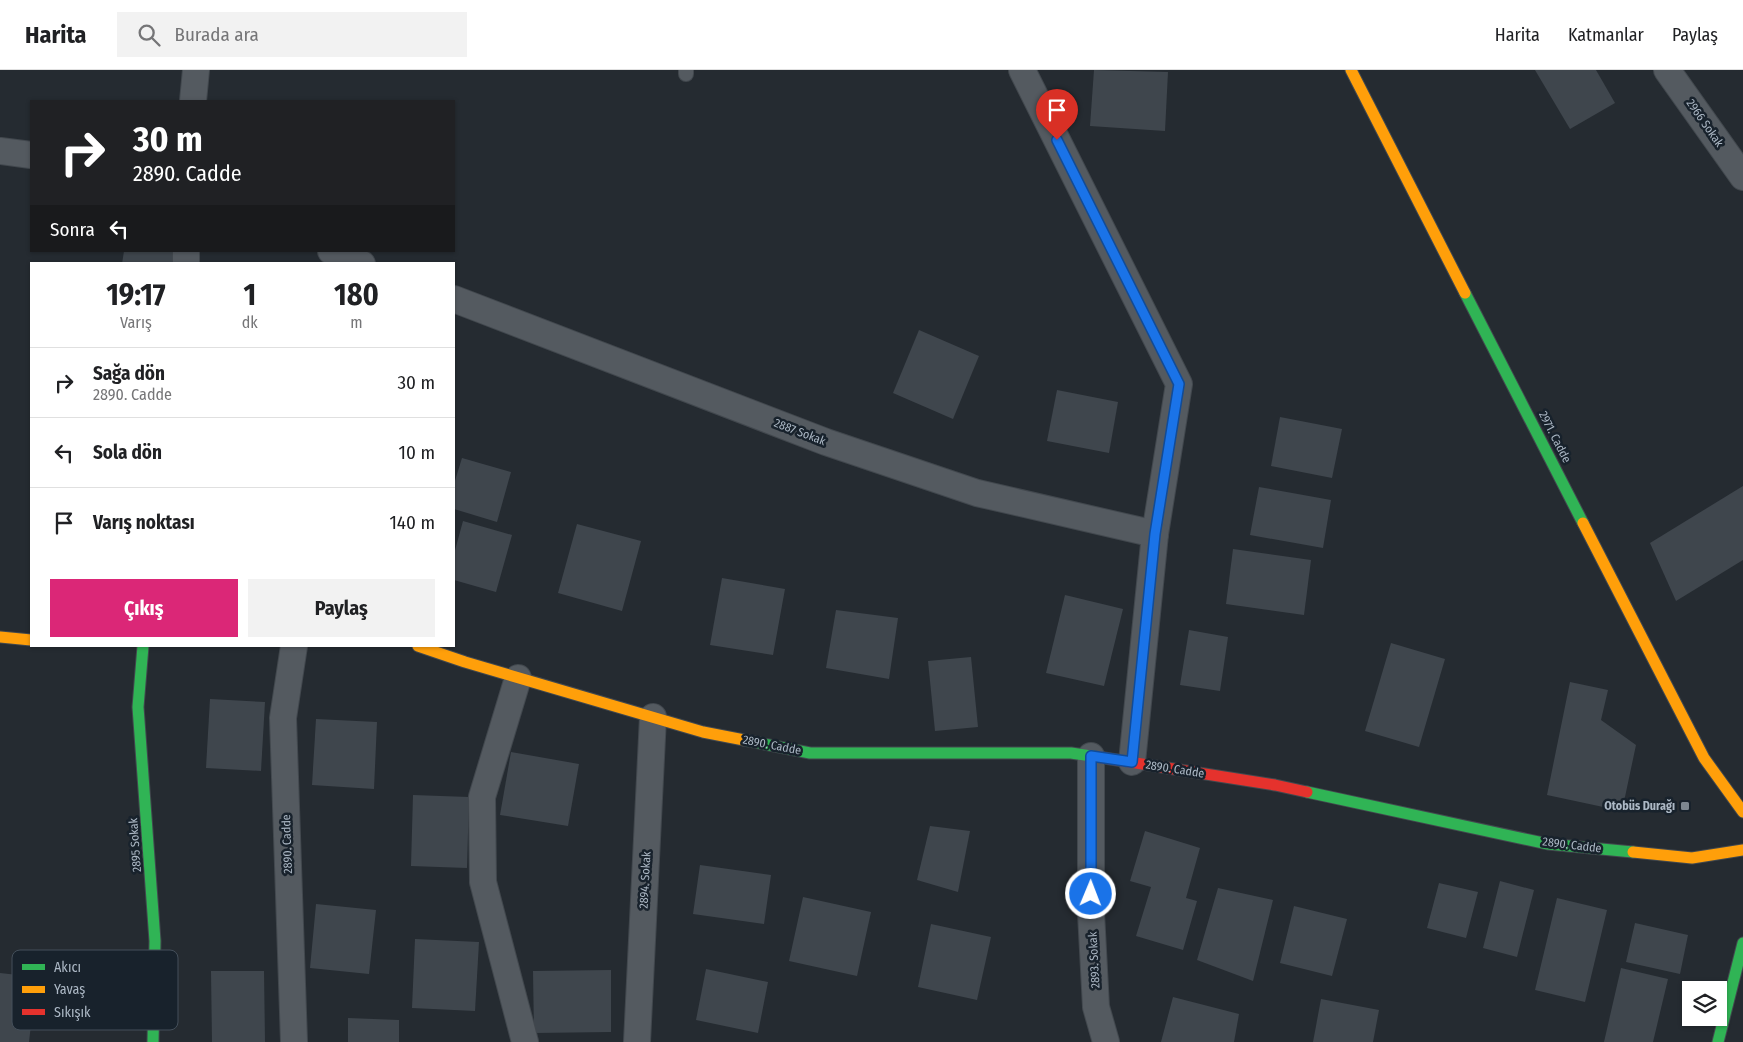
<!DOCTYPE html>
<html lang="tr">
<meta charset="utf-8">
<style>
body{margin:0;font-family:"Fira Sans Condensed",sans-serif;background:#f2f2f2;color:#202124;height:100vh;display:flex;flex-direction:column;font-size:19px;white-space:nowrap}
*{box-sizing:border-box;margin:0}
p{font-size:16px;color:#757577}
.icon{flex:none;width:28px;height:28px;fill:none;stroke:currentColor;stroke-width:2;stroke-linecap:round;stroke-linejoin:round}
.map{position:relative;flex:1;overflow:hidden}
.sheet{position:absolute;left:30px;top:192px;width:425px;height:385px;display:flex;flex-direction:column;background:#fff;border-radius:0px;box-shadow:0 1px 4px #0004}
.sheet>*{flex:none}
.banner{position:absolute;left:30px;top:30px;width:425px;height:152px;border-radius:0px;box-shadow:0 1px 4px #0004;background:#202124;color:#fff;overflow:hidden}
.buttons{position:absolute;left:1682px;top:911px;display:grid;gap:10px}
.buttons a{display:grid;place-items:center;width:45px;height:45px;border-radius:0px;background:#fff;box-shadow:0 1px 4px #0004;font-size:25px}
.pin{position:absolute;display:grid;place-items:center;width:42px;height:42px;color:#fff;margin:-51px -21px;border-radius:50% 50% 50% 0;rotate:-45deg;box-shadow:0 0 5px #0007}
.pin .icon{rotate:45deg}
.me{position:absolute;width:55px;margin:-28px;rotate:1deg;stroke-linejoin:round;filter:drop-shadow(0 0 4px #0008)}
.turn{display:flex;align-items:center;gap:18px;height:105px;padding:0 20px;font-size:22px}
.turn .icon{width:65px;height:65px;stroke-width:2.5}
.turn b{display:block;font-size:35px;line-height:42px}
.then{display:flex;align-items:center;height:48px;padding:0 20px;background:#0003;gap:10px;font-size:19px}
.eta{display:flex;justify-content:space-evenly;align-items:center;height:85px;text-align:center}
.eta b{font-size:30px;font-weight:700;line-height:35px}
.action{display:flex;gap:10px;margin-top:auto;padding:10px 20px}
.action a{flex:1;height:58px;border-radius:0px;background:#db2777;color:#fff;font-size:20px;font-weight:700;line-height:58px;text-align:center}
.action a+a{background:#f2f2f2;color:#202124}
ul{padding:0;list-style:none}
li{display:flex;align-items:center;gap:15px;height:70px;padding:0 20px;border-top:1px solid #e0e0e0}
li div{flex:1}
li b{display:block;font-size:19px}
li em{font-style:normal}
header{display:flex;align-items:center;gap:30px;box-sizing:border-box;height:70px;padding:0 25px;background:#fff;border-bottom:1px solid #e0e0e0}
header strong{font-size:24px}
nav{display:flex;gap:28px;margin-inline-start:auto;font-size:18px}
.search{width:350px;height:45px;background:#f2f2f2;display:flex;align-items:center;gap:12px;box-sizing:border-box;padding:0 18px;border-radius:0px;color:#757577;font-size:19px}
.map>svg:first-child{display:block}
.building{fill:#3f464d}
.lines{fill:none;stroke-linecap:round;stroke-linejoin:round}
.lane-casing{stroke:#42484e;stroke-width:16}
.street-casing{stroke:#42484e;stroke-width:28}
.fast-casing{stroke:#42484e;stroke-width:13}
.slow-casing{stroke:#42484e;stroke-width:13}
.jam-casing{stroke:#42484e;stroke-width:13}
.lane{stroke:#545a60;stroke-width:14}
.street{stroke:#545a60;stroke-width:26}
.fast{stroke:#30b455;stroke-width:11}
.slow{stroke:#ff9f0a;stroke-width:11}
.jam{stroke:#e5322d;stroke-width:11}
.route-casing{stroke:#114b97;stroke-width:12}
.route{stroke:#1a73e8;stroke-width:9}
.poi-dot{fill:#7d8791;stroke:#18222c;stroke-width:2}
.labels{text-anchor:middle;dominant-baseline:central;stroke-width:5;stroke-linejoin:round;paint-order:stroke}
.street-label{font-size:12px;fill:#acb8c5;stroke:#18222c}
.poi-label{font-size:12px;font-weight:bold;fill:#acb8c5;stroke:#18222c;text-anchor:end}
.key{fill:#18222c;stroke:#444f5a;stroke-width:1}
.key-label{font-size:14px;fill:#acb8c5}
</style>
<header>
<strong>Harita</strong>
<div class="search"><svg class="icon" aria-label="search" viewBox="0 0 24 24"><circle cx="10" cy="10" r="6"/><path d="M15 15l6 6"/></svg>Burada ara</div>
<nav><a>Harita</a><a>Katmanlar</a><a>Paylaş</a></nav>
</header>
<div class="map">
<svg width="1743" height="972" viewBox="0 0 1743 972">
<rect width="100%" height="100%" fill="#252b31"/>
<g class="building">
<path d="M1094,0L1168,2L1165,61L1090,56Z"/>
<path d="M1535,0H1596L1615,33L1570,59Z"/>
<path d="M124,181H180L178,194H122Z"/>
<path d="M919,260L979,286L953,349L893,323Z"/>
<path d="M1057,320L1118,332L1109,383L1047,371Z"/>
<path d="M1280,347L1342,359L1332,408L1271,396Z"/>
<path d="M462,388L511,402L497,452L454,439V414Z"/>
<path d="M1743,416V490L1676,531L1650,473Z"/>
<path d="M1259,417L1331,430L1323,478L1250,465Z"/>
<path d="M463,451L512,465L496,522L454,510V484Z"/>
<path d="M577,454L641,471L622,541L558,523Z"/>
<path d="M1233,479L1311,490L1304,545L1226,534Z"/>
<path d="M722,508L785,519L773,585L710,575Z"/>
<path d="M1065,525L1123,539L1104,616L1046,603Z"/>
<path d="M836,540L898,548L889,609L826,598Z"/>
<path d="M1189,560L1228,567L1220,621L1180,615Z"/>
<path d="M1391,573L1445,589L1419,677L1365,661Z"/>
<path d="M971,587L978,657L935,661L928,591Z"/>
<path d="M1570,612L1608,620L1601,650L1636,675L1622,741L1547,725Z"/>
<path d="M210,629L265,632L261,701L206,698Z"/>
<path d="M316,649L377,652L374,719L312,715Z"/>
<path d="M511,682L579,694L568,756L500,745Z"/>
<path d="M413,725L469,727L467,798L411,796Z"/>
<path d="M930,756L970,761L958,822L917,810Z"/>
<path d="M1145,761L1200,778L1186,828L1197,831L1183,880L1136,866L1151,817L1130,811Z"/>
<path d="M700,795L771,805L764,854L693,844Z"/>
<path d="M1500,811L1534,820L1517,887L1483,878Z"/>
<path d="M1439,813L1478,822L1466,868L1427,858Z"/>
<path d="M1218,818L1273,830L1253,911L1197,890Z"/>
<path d="M803,827L871,842L857,906L789,891Z"/>
<path d="M1557,828L1607,840L1585,932L1535,920Z"/>
<path d="M316,834L376,840L369,904L310,898Z"/>
<path d="M1294,836L1347,849L1332,906L1280,893Z"/>
<path d="M1635,853L1688,865L1680,904L1626,892Z"/>
<path d="M931,854L991,867L977,930L918,917Z"/>
<path d="M415,869L479,872L475,941L412,938Z"/>
<path d="M1621,898L1668,909L1653,972H1604Z"/>
<path d="M706,899L768,912L758,963L696,950Z"/>
<path d="M611,900V962L534,963L533,901Z"/>
<path d="M211,901H264L265,972H212Z"/>
<path d="M0,903L18,905L13,943L32,946L29,972H0Z"/>
<path d="M1173,927L1239,944L1234,972H1161Z"/>
<path d="M1321,929L1379,940L1373,972H1313Z"/>
<path d="M348,948L399,950V972H348Z"/>
</g>
<g class="lines">
<defs>
<path id="lane" d="M686,0V4"/>
<g id="street">
<path d="M1022,0L1179,314L1155,464L1132,692"/>
<path d="M1667,0L1743,107"/>
<path d="M193,31L196,0"/>
<path d="M0,81L31,85"/>
<path d="M331,181L362,194"/>
<path d="M186,194V181"/>
<path d="M454,229L826,372L977,423L1155,464"/>
<path d="M518,608L482,727L483,812L525,972"/>
<path d="M1091,686V843L1096,937L1106,972"/>
<path d="M294,972L283,648L294,576"/>
<path d="M637,972L653,647"/>
</g>
<g id="fast">
<path d="M1465,223L1583,453"/>
<path d="M143,576L138,637L155,871L153,972"/>
<path d="M744,670L810,683H1071L1098,687"/>
<path d="M1307,722L1548,774L1633,782"/>
<path d="M1718,972L1743,873"/>
</g>
<g id="slow">
<path d="M1351,0L1465,223"/>
<path d="M1583,453L1704,688L1743,742"/>
<path d="M0,567L31,570"/>
<path d="M418,576L465,592L703,662L744,670"/>
<path d="M1633,782L1692,788L1743,780"/>
</g>
<path id="jam" d="M1098,687L1275,715L1307,722"/>
</defs>
<use href="#lane" class="lane-casing"/>
<use href="#street" class="street-casing"/>
<use href="#fast" class="fast-casing"/>
<use href="#slow" class="slow-casing"/>
<use href="#jam" class="jam-casing"/>
<use href="#lane" class="lane"/>
<use href="#street" class="street"/>
<use href="#fast" class="fast"/>
<use href="#slow" class="slow"/>
<use href="#jam" class="jam"/>
</g>
<g class="lines">
<defs>
<path id="route" d="M1057,70L1179,314L1155,464L1132,692L1091,686V824"/>
</defs>
<use href="#route" class="route-casing"/>
<use href="#route" class="route"/>
</g>
<rect class="poi-dot" x="1680" y="731" width="10" height="10" rx="2.5"/>
<g class="labels">
<g class="street-label">
<text transform="translate(1705 53) rotate(55)">2966 Sokak</text>
<text transform="translate(800 362) rotate(21)">2887 Sokak</text>
<text transform="translate(1555 367) rotate(63)">2971. Cadde</text>
<text transform="translate(772 675) rotate(11)">2890. Cadde</text>
<text transform="translate(1175 699) rotate(9)">2890. Cadde</text>
<text transform="translate(287 774) rotate(-92)">2890. Cadde</text>
<text transform="translate(135 775) rotate(-94)">2895 Sokak</text>
<text transform="translate(1572 775) rotate(7)">2890. Cadde</text>
<text transform="translate(645 810) rotate(-87)">2894. Sokak</text>
<text transform="translate(1094 890) rotate(-93)">2893. Sokak</text>
</g>
<g class="poi-label">
<text x="1675" y="736">Otobüs Durağı</text>
</g>
</g>
<rect x="12" y="880" width="166" height="80" rx="8" class="key"/>
<rect x="22" y="894" width="23" height="6" fill="#30b455"/>
<rect x="22" y="916" width="23" height="7" fill="#ff9f0a"/>
<rect x="22" y="939" width="23" height="6" fill="#e5322d"/>
<g class="key-label">
<text x="54" y="902">Akıcı</text>
<text x="54" y="924">Yavaş</text>
<text x="54" y="947">Sıkışık</text>
</g>
</svg>
<div class="buttons">
<a><svg class="icon" aria-label="layers" viewBox="0 0 24 24"><path d="M12 4l9 5-9 5-9-5zM3 14l9 5 9-5"/></svg></a>
</div>
<div class="pin" style="left:1057px;top:70px;background:#d93025"><svg class="icon" aria-label="arrive" viewBox="0 0 24 24"><path d="M6 21V4h12l-3 4 3 4H6"/></svg></div>
<svg class="me" style="left:1091px;top:824px" viewBox="-20 -20 40 40"><circle r="17" fill="#1a73e8" stroke="#fff" stroke-width="3"/><path d="M0-11L8 9 0 5-8 9z" fill="#fff"/></svg>
<div class="banner">
<div class="turn"><svg class="icon" aria-label="right" viewBox="0 0 24 24"><path d="M7 20v-9h11M14 6l5 5-5 5"/></svg><div><b>30 m</b>2890. Cadde</div></div>
<div class="then">Sonra<svg class="icon" aria-label="left" viewBox="0 0 24 24"><path d="M17 20v-9H6M10 6l-5 5 5 5"/></svg></div>
</div>
<section class="sheet">
<div class="eta">
<div><b>19:17</b><p>Varış</p></div>
<div><b>1</b><p>dk</p></div>
<div><b>180</b><p>m</p></div>
</div>
<ul>
<li><svg class="icon" aria-label="right" viewBox="0 0 24 24"><path d="M7 20v-9h11M14 6l5 5-5 5"/></svg><div><b>Sağa dön</b><p>2890. Cadde</p></div><em>30 m</em></li>
<li><svg class="icon" aria-label="left" viewBox="0 0 24 24"><path d="M17 20v-9H6M10 6l-5 5 5 5"/></svg><div><b>Sola dön</b></div><em>10 m</em></li>
<li><svg class="icon" aria-label="arrive" viewBox="0 0 24 24"><path d="M6 21V4h12l-3 4 3 4H6"/></svg><div><b>Varış noktası</b></div><em>140 m</em></li>
</ul>
<div class="action"><a>Çıkış</a><a>Paylaş</a></div>
</section>
</div>
